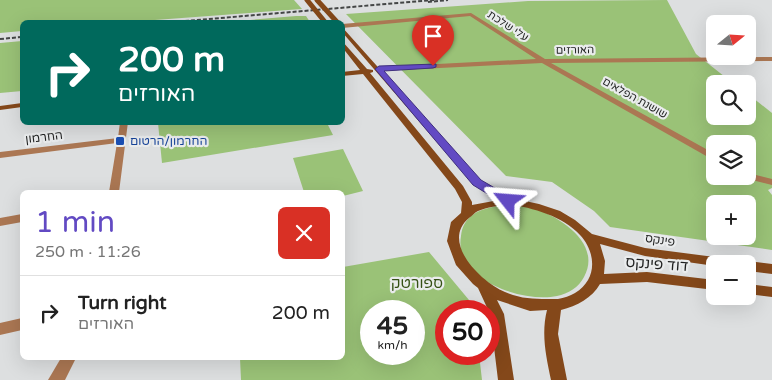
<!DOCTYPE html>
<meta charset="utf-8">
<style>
body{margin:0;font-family:"Varela Round",Heebo,sans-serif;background:#f2f2f2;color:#222;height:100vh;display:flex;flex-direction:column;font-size:19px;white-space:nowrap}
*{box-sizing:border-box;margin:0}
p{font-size:16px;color:#767676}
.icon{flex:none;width:28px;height:28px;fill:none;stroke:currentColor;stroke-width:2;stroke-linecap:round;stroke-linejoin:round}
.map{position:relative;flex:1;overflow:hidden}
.details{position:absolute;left:20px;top:190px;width:325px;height:170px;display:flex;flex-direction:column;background:#fff;border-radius:8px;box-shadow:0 5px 20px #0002}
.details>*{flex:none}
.top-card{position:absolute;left:20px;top:20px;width:325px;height:105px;border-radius:8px;box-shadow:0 5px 20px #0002;background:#00695c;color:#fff;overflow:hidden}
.needle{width:32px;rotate:72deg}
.tools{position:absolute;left:706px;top:15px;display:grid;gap:10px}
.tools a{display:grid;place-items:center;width:50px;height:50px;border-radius:8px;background:#fff;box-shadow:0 5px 20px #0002;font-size:25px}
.speed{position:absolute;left:360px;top:300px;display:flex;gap:10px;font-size:25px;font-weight:700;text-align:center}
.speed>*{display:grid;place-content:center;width:65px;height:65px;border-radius:50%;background:#fff;box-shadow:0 5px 20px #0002;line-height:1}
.speed small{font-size:12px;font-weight:400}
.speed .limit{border:8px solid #d22;background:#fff;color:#111}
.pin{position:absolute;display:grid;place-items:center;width:42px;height:42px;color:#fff;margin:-51px -21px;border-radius:50% 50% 50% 0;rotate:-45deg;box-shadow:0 0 5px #0007}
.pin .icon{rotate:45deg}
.me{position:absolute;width:55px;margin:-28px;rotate:298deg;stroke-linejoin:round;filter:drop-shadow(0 0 4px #0008)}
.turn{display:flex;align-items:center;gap:18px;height:105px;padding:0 15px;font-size:22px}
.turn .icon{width:65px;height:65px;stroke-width:2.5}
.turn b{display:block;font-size:35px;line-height:42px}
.round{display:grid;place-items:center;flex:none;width:52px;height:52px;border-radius:8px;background:#f2f2f2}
.headline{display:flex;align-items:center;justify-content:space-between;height:85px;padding:0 15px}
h1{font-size:30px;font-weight:600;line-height:38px;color:#624ac3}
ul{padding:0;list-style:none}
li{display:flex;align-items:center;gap:15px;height:75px;padding:0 15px;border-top:1px solid #e0e0e0}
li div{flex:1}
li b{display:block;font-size:19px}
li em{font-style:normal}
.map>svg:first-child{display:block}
.green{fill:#9ac277;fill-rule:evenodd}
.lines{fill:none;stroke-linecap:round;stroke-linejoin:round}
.street{fill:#ab7753;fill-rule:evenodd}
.secondary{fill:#84481a;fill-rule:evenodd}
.rail{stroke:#444646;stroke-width:2;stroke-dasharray:4 2;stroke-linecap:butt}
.secondary-bridge{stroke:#84481a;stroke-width:5}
.route{fill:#624ac3;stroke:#40307f}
.transit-dot{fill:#1a4fb4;stroke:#eaeced;stroke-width:2}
.labels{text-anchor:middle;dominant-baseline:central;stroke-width:4.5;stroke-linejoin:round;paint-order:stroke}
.far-street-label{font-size:11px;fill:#1f2020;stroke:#eaeced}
.street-label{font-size:12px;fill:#1f2020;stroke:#eaeced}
.transit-label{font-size:12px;fill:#164399;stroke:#eaeced;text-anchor:start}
.near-street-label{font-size:15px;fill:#1f2020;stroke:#eaeced}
.near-park-label{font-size:15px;fill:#355115;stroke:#eaeced}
</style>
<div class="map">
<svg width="772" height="380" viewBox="0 0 772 380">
<rect width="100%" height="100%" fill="#dddfe0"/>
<g class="green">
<path d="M0,0H294L302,9L128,22H22V31L0,33Z"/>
<path d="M667,0L696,54L734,84H715V116H748V94L772,113V188L768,190L772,195V250L610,227L594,211L552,182L506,176L346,14L528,1ZM715,144H748V176H715ZM715,204H748V236H715Z"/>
<path d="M296,16H306L310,22H226Z"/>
<path d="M22,41V91L0,93V43Z"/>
<path d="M158,123H327L333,135L162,163Z"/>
<path d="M343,149L363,191L343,196L342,192H304L293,158Z"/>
<path d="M499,205C510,205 522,205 533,208C561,217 602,244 584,277C579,287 568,294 557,296C523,303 453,280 461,236C462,227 465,220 474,214C480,209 491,208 499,205Z"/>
<path d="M429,252L474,306L475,311H446V354H479L482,380H241L240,358H342L343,267ZM371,311H414V354H371Z"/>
</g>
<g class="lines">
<g class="street">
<path d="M471,13L545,59L772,57V61L551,63L715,154V161L542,63L379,71L376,69L379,67L536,59L470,16L342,28V24Z"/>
<path d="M120,122H128L119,192H109L117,143L0,158V152L118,138Z"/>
<path d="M748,173L772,179V185L744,178L742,176H748Z"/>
<path d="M22,214V222L0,226V218Z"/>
<path d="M22,318V330L0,335V323Z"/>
<path d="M61,358H76L65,380H48Z"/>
</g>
<g class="secondary">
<path d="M342,27L480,181L511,198L539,204L560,211L575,220L592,234L645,248L730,259L734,261L736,264H715V266L645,256L600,244L605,261L604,274L647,272L715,280V290L647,282L600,284C592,298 577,306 561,310L558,334L567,380H551C546,356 541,334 547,310L530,311L497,300L504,314L514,380H498L490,314L478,288L473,284L456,265L447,241L451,222L461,213L462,202L455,189L363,74L342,76V72L360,70L342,47V41L367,69L373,70V72L370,73L463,186L472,202V205L499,200L474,185L342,32ZM508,204C533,208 563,216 580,235C596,252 598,279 575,293C570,296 564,298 558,299C539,299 523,300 505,292C481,282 440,242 469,218C472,216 475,212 478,211C487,207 499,206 508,204Z"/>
<path d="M22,103V107L0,110V106Z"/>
<path d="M748,261L772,264V274L748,271V264H743Z"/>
<path d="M748,284L772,287V297L748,294Z"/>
</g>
<g class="rail">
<path d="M428,2L448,0"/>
<path d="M173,22L434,0"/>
<path d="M0,39L22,37"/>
</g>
<g class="secondary-bridge">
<path d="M307,0L325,22"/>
<path d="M317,0L337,22"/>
</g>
</g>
<path class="route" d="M436,64V67L433,68L384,71L481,180L512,198V204H504L473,185L375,69L379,66Z"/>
<rect class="transit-dot" x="115" y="136" width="10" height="10" rx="2.5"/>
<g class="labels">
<g class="far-street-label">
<text transform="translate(508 26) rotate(33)">עלי שלכת</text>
<text transform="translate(575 50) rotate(-1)">האורזים</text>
<text transform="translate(635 98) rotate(29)">שושנת הפלאים</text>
</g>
<g class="street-label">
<text transform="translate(44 137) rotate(-7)">החרמון</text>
<text transform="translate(660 240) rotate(8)">פינקס</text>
</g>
<g class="transit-label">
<text x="130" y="141">החרמון/הרטום</text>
</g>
<g class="near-street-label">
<text transform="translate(657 264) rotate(4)">דוד פינקס</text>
</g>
<g class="near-park-label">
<text x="417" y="283">ספורטק</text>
</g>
</g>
</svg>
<div class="tools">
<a><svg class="needle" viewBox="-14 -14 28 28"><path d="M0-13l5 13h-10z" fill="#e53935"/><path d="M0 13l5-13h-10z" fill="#767676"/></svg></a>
<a><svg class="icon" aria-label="search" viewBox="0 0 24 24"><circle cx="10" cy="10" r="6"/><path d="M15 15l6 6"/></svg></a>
<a><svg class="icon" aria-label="layers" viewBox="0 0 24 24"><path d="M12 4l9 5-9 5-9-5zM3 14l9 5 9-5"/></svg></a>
<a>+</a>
<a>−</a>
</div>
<div class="speed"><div>45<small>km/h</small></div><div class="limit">50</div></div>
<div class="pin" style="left:433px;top:66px;background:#d93025"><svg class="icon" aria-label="arrive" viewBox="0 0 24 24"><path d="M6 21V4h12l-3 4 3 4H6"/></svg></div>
<svg class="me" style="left:508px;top:201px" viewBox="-20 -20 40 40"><path d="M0-17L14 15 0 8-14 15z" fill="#624ac3" stroke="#fff" stroke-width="4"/></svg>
<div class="top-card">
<div class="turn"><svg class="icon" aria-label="right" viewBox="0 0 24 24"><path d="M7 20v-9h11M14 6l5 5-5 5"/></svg><div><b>200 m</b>האורזים</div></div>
</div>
<section class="details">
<div class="headline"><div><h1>1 min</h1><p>250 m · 11:26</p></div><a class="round" style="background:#d93025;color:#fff"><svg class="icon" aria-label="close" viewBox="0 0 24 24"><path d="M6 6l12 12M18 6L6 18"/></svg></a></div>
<ul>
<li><svg class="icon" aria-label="right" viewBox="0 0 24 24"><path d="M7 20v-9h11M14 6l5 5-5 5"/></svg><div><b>Turn right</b><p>האורזים</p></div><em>200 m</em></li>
</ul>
</section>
</div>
